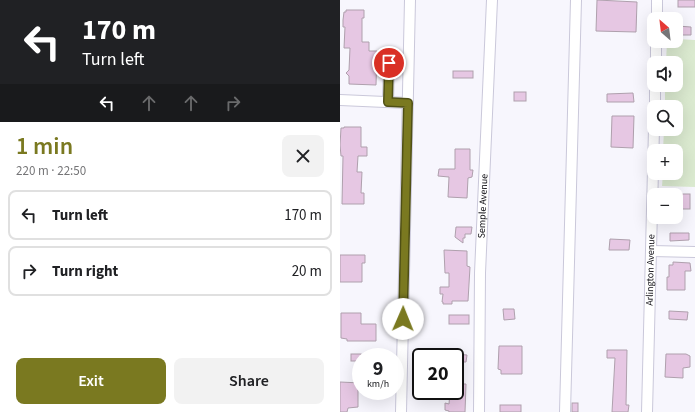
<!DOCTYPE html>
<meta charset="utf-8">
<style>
body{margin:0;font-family:"Source Sans 3",sans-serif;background:#f2f2f2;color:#202124;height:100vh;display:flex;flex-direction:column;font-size:15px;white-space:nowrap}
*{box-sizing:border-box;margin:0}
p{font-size:13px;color:#757577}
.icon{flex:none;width:22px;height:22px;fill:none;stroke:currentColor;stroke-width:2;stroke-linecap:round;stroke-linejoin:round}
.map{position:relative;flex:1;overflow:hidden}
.sheet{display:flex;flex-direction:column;background:#fff;width:340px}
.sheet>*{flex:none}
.top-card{background:#202124;color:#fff;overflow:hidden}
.needle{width:26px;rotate:332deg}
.controls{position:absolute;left:307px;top:12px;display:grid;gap:8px}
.controls a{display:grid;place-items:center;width:36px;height:36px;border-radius:8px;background:#fff;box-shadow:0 4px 16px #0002;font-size:20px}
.speed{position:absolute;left:12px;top:348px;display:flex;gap:8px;font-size:20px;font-weight:700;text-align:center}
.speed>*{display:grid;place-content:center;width:52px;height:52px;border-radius:50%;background:#fff;box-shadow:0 4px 16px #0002;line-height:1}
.speed small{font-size:10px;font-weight:400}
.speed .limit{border:2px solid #111;border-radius:6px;background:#fff;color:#111}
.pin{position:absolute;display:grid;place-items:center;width:34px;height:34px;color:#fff;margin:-17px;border:2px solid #fff;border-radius:50%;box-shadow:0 1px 4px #0007}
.me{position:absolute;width:44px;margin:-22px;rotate:1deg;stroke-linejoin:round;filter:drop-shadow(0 0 3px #0008)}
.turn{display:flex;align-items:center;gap:14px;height:84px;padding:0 16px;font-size:18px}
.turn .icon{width:52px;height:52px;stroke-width:2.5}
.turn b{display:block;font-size:28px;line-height:34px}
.lanes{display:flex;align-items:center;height:38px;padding:0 16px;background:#0003;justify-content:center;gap:20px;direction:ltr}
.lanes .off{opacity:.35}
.round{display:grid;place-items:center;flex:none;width:42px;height:42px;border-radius:8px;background:#f2f2f2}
.head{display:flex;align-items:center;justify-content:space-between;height:68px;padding:0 16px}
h1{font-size:24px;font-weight:600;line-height:30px;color:#7a7920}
.primary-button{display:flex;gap:8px;margin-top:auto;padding:8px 16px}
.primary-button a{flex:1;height:46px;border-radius:8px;background:#7a7920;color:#fff;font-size:16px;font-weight:600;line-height:46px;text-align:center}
.primary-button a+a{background:#f2f2f2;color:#202124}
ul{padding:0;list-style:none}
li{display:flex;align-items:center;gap:12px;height:50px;margin:0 8px 6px;padding:0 8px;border:2px solid #e0e0e0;border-radius:8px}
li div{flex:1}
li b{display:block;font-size:15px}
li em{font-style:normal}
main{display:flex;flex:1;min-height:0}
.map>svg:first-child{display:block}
.green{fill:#dbead0}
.building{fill:#e6c7e3;stroke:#afa0ad}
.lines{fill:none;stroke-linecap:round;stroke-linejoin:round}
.minor-casing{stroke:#cac8da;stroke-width:12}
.minor{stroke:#fff;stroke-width:10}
.route-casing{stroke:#4f4f15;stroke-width:10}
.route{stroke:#7a7920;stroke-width:7}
.labels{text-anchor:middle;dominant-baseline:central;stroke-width:3;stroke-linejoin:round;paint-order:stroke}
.street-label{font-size:10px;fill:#0d0c12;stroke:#fff}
</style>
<main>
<section class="sheet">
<div class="top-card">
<div class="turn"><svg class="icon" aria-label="left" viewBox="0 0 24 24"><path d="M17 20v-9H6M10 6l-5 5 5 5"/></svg><div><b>170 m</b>Turn left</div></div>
<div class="lanes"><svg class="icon" aria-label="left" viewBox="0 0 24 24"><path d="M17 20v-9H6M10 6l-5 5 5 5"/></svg><svg class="icon off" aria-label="ahead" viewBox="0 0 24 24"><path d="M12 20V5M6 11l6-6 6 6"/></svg><svg class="icon off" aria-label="ahead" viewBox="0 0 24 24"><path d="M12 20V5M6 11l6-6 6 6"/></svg><svg class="icon off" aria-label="right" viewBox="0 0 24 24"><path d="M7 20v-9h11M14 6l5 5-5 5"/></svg></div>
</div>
<div class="head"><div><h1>1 min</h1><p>220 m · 22:50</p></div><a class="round"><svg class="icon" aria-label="close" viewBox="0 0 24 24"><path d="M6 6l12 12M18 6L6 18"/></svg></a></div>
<ul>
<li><svg class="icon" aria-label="left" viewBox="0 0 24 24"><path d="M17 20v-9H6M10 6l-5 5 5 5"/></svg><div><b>Turn left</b></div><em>170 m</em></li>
<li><svg class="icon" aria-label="right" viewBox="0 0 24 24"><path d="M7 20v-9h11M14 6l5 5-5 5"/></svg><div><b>Turn right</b></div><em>20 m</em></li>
</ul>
<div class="primary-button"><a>Exit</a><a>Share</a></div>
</section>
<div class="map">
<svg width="355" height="412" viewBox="0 0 355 412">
<rect width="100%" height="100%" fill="#f7f6fd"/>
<path class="green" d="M336,39L355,40V187L322,186L323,173H336V151H323L324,129H336V107H325V85H336V63H326L327,41H336Z"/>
<g class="building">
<path d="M257,0L297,2L296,32L256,31Z"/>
<rect x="338" y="0" width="17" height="7"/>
<path d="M6,10H24V18H22V42H29V51H37L36,85L9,84V76L6,73L9,70L10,48H4L5,27H3V20L4,12H6Z"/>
<path d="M337,26L351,27V35H336Z"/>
<rect x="113" y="71" width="20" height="7"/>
<rect x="174" y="92" width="12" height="9"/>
<path d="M293,93L294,102H267V94Z"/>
<path d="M272,116H294L293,148L271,147Z"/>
<path d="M4,127H21V147H27V156H18L17,172H22L21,193H24V204H2L3,156H1L0,145L1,128H4Z"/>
<path d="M115,149H130V170H133L132,177L128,178L127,198L108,197L109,177L98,176L99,169H115Z"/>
<rect x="336" y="194" width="14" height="15"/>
<path d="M116,227H132L131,234H125V238H123V243L115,237Z"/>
<path d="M330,233H349V240L330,241Z"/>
<path d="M270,239L290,240L289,250H269Z"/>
<path d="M104,250L127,251V266L130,267L128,301H112V304H103V302H102L103,294H100V287H109V273H105Z"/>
<path d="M0,255H25V263H22V282H0Z"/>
<path d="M333,262L350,263L351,271H345V290H327V277H329V265H333Z"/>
<path d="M163,309H174L175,319L164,320Z"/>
<path d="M329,311L348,312L347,320L329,319Z"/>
<path d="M1,313H21V324H36V341H7V339L1,338Z"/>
<rect x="109" y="315" width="20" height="9"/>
<path d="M159,346H182V374H161V370L158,369Z"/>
<path d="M267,350H287L286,405H289L288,412H272L275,358H267Z"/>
<rect x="11" y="354" width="10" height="7"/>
<path d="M115,354L127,355L126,362H115Z"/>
<path d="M326,354H346L350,356V367L343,368V378L325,377Z"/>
<path d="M0,382L21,383V390H18V407L8,408L7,412H0Z"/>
<path d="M115,384H126L125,412H109V411L105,410V403L109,404L110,391H115Z"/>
<rect x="232" y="403" width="6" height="9"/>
<rect x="160" y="405" width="21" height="7"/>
</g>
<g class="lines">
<defs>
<g id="minor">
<path d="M317,19V0"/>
<path d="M316,63V41"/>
<path d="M0,100L68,103"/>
<path d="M48,102L49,63"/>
<path d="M315,107V85"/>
<path d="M312,251L355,252"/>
<path d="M61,412L70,0"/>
<path id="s1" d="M139,412L140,273L152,0"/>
<path d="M225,412L236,0"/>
<path id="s2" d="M307,412L314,129"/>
</g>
</defs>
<use href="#minor" class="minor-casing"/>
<use href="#minor" class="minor"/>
</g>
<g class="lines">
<defs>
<path id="route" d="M49,63L48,102L68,103L63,319"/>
</defs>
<use href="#route" class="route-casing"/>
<use href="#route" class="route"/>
</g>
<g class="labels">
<g class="street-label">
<text stroke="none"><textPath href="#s1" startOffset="206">Semple Avenue</textPath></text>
<text stroke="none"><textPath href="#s2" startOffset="142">Arlington Avenue</textPath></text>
</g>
</g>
</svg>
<div class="controls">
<a><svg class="needle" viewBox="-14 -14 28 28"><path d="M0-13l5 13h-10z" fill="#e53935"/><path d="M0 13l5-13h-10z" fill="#757577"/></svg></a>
<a><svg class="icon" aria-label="sound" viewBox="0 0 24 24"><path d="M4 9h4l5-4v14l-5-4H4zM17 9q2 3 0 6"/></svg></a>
<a><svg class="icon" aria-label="search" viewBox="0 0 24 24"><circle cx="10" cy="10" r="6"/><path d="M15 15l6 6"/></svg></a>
<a>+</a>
<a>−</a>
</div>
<div class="speed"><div>9<small>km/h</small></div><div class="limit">20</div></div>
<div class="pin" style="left:49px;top:63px;background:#d93025"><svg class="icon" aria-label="arrive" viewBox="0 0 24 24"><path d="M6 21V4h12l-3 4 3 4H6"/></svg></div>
<svg class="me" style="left:63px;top:319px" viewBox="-20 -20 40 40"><circle r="19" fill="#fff"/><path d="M0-13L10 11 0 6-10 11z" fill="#7a7920"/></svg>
</div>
</main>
